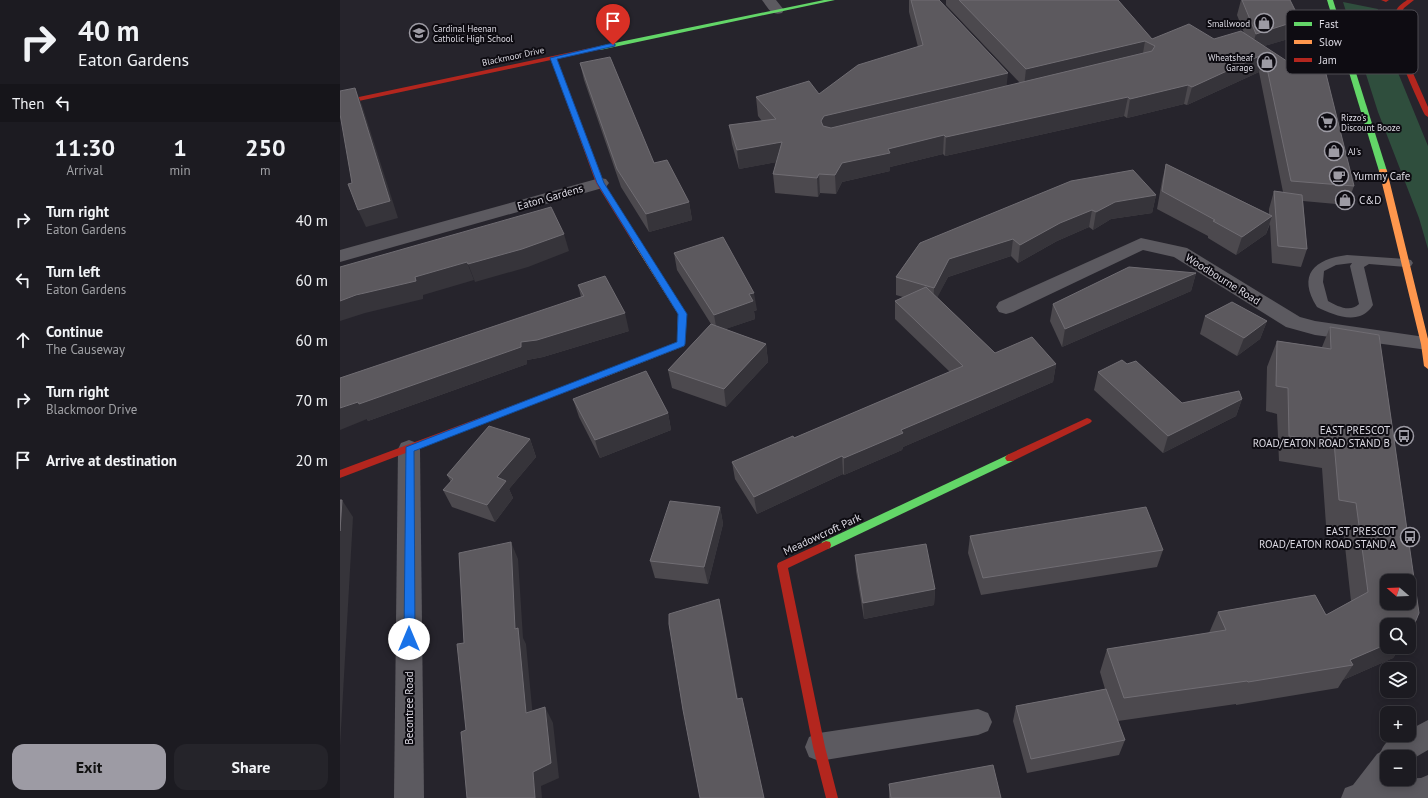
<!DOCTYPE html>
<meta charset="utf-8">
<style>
body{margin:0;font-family:"PT Sans",sans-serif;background:#25242a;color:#f1f3f6;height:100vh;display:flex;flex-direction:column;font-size:15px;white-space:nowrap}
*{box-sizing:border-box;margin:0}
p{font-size:13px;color:#a0a1a5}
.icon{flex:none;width:22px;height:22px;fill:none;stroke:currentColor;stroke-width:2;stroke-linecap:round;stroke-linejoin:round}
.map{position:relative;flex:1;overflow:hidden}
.drawer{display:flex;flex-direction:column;background:#1c1b21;width:340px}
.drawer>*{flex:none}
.hud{background:#1c1b21;color:#f1f3f6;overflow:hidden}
.needle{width:26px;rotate:289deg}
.fabs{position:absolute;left:1040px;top:574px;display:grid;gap:8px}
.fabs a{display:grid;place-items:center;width:36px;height:36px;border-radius:8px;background:#1c1b21;box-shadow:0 2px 10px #0003,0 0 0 1px #3a393f;font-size:20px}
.pin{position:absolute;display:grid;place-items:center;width:34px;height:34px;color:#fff;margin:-41px -17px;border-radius:50% 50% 50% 0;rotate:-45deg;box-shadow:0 0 4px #0007}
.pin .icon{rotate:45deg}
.me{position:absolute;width:44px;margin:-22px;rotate:0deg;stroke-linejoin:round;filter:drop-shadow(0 0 3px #0008)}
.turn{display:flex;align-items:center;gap:14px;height:84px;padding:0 12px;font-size:18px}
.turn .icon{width:52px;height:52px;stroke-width:2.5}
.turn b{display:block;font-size:28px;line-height:34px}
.then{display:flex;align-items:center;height:38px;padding:0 12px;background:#0003;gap:8px;font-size:15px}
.eta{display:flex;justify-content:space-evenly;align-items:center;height:68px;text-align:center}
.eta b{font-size:24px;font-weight:800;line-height:28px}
.cta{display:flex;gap:8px;margin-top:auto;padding:8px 12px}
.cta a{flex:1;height:46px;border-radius:12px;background:#9d9ba4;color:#111;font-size:16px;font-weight:800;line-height:46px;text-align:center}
.cta a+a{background:#25242a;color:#f1f3f6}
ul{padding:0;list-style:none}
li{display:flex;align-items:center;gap:12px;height:60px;padding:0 12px}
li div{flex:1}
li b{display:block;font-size:15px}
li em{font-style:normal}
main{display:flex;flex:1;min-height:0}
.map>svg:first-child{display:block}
.green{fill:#2f4e3d}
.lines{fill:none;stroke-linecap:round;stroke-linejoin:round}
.lane{fill:#5c5a60;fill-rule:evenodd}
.street{fill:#5c5a60;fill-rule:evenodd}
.fast{fill:#63d668;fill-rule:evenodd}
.slow{fill:#ff974d;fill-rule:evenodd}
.jam{fill:#b3261e;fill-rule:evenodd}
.wall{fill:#4c494e;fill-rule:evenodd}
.shaded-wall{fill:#36343a}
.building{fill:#5c595e;stroke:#706d73;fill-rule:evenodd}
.route{fill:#1a73e8;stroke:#114b97}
.labels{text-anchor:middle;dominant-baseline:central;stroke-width:4;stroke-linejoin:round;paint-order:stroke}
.far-poi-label{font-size:9px;fill:#dddbe4;stroke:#0e0c12;text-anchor:start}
.far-street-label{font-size:9px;fill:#dddbe4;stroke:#0e0c12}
.poi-label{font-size:11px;fill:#dddbe4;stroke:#0e0c12;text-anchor:start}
.street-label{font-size:11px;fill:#dddbe4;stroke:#0e0c12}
.key{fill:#0e0c12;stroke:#4c4a51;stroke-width:1}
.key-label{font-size:11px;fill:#dddbe4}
</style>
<main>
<section class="drawer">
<div class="hud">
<div class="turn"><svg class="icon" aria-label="right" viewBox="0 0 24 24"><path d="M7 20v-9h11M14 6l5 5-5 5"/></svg><div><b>40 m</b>Eaton Gardens</div></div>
<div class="then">Then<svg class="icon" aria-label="left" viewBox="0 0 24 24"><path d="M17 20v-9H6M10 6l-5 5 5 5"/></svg></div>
</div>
<div class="eta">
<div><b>11:30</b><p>Arrival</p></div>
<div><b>1</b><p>min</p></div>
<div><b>250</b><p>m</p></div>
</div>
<ul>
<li><svg class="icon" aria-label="right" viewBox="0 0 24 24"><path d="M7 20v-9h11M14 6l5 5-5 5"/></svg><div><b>Turn right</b><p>Eaton Gardens</p></div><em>40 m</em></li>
<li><svg class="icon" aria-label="left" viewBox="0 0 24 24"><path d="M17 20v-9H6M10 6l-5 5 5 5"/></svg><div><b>Turn left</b><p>Eaton Gardens</p></div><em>60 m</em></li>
<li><svg class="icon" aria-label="ahead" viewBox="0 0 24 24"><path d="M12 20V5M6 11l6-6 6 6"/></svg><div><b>Continue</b><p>The Causeway</p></div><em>60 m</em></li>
<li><svg class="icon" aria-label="right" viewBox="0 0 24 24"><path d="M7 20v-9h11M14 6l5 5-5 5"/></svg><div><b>Turn right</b><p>Blackmoor Drive</p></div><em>70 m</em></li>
<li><svg class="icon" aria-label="arrive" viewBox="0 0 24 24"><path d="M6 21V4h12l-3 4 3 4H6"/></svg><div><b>Arrive at destination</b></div><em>20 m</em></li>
</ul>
<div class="cta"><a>Exit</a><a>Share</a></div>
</section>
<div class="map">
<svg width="1088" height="798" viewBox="0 0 1088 798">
<rect width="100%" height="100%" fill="#26242c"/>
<path class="green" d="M1003,2L1038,9L1036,19L1088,146V249L1079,218L1038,112Z"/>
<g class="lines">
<path class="lane" d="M1007,255L1066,259L1071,260L1073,263L1071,266L1066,267L1029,264L1024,267L1033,305C1020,326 995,316 977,307C957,275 974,259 1007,255ZM1012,263L1010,266L1019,304C1010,313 997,306 988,301L983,282L984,271L996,265Z"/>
<g class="street">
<path d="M422,0H436L444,10L442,13C431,16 428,8 422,0Z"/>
<path d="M260,178L266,179L269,183L266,187L0,262V250Z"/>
<path d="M801,238L847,248L960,317L975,321L1085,337L1088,338V350L975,335L946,327L834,257L803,250L673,312L666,314L659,312L656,307L659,302Z"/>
<path d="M69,440L77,443L80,449L84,798H54L58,449L61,443Z"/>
<path d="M638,709L648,713L652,722L648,731L638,735L479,761L469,757L465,747L469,737L479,733Z"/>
<path d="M1088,720V750L1069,761V757H1047V779L1081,778L1088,775V798H1001L1005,788L1013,785L1037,754C1041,752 1041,751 1043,747C1048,738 1059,735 1069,735V730Z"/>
</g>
<g class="fast">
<path d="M484,0H495L260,50L257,48L260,46Z"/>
<path d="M987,0H993L1047,171L1046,173H1040L1039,171Z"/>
<path d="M670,454L673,455L675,458L673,461L490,548L486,549L482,548L481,545L482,542Z"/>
</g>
<g class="slow">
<path d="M1040,169H1046L1047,171L1088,339V369L1084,366L1081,344L1039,171Z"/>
<path d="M293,239H299L346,314L345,344L344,346L265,377L261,374L262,372L337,342L338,314L292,241Z"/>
</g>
<g class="jam">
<path d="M1041,0H1049L1046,2Z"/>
<path d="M1067,0H1074L1064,8L1061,13L1059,23L1061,35L1069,64L1088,107V117L1085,115C1075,93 1045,34 1056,11C1058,6 1063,3 1067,0Z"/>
<path d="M260,46L262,47V49L217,59L264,183L300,241L296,243L292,241L256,183L211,60L0,105V101Z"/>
<path d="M265,371L269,374L268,376L0,478V470Z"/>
<path d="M747,418L750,419L752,421L750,423L673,461H667L665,458L667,455Z"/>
<path d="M486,541L490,542L491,545L490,548L448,568L485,747L498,798H486L473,747L437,566L438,563Z"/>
</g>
</g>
<g class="wall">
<path d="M569,0H599L667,86L680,83L606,5V0H778L812,39H874L904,33L897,15L901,0H950L955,37L924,46L1014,186L1007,205L963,201L967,249L961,267L932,263L930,224L926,234L896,255L868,238V236L817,209L822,181L826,164L929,214V209L934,191L943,192L919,72L847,105L844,104L787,118L784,116L605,156L603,154L550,167V171L502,182L496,194L480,193L478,197L435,193L433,174L436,162L399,169L392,144L389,125L422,121L418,116L416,97L479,94L578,47L569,12Z"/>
<path d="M240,63L314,163L349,202L352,220L309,232L281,187L244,80Z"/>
<path d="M816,195L812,213L771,219L753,230L749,227L717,241L678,263L671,256L608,277L597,297L655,353L716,364L713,382L563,447L562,450L504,475L503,474L417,514L395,479L392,462L454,438L610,372L555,319V301L563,297L556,295V277L580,243Z"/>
<path d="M334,253L417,310L414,311L415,319L385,329L426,344L428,362L386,407L332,388L328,370L371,324L337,270Z"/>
<path d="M856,273L851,291L722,347L710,321L713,304Z"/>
<path d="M238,285L289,331L203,357L187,360V364L28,421L27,419L241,297Z"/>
<path d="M865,316L927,321L920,339L897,356L860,334Z"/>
<path d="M990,327L1039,335L1079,613L1070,635L1069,636V625H1047V647H1061L1053,658L1003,680L998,688L896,705V704L778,721L785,740L779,755L687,773L673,721L676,706L765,689L760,672L767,649L869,633L878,612L975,595L986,615L1011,601L1003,528L986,525L982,468L939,461L937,414L926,411L927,367L937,341L982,347ZM1047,581H1069V603H1047Z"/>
<path d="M787,364L842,403L902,399L896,416L823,453L754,390L758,372Z"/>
<path d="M233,399L328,413L331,430L260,458L239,417Z"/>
<path d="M190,439L196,457L169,489L173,498L155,522L112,507L103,490L111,482L107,475Z"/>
<path d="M380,507L383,524L368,584L315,578L310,561Z"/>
<path d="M630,536L823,550L817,567L641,595L628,553Z"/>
<path d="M515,555L595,589L594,605L524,619L516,571Z"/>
<path d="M549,784L661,798H549Z"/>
</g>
<g class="shaded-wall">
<path d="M960,20L955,37L911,50L916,34Z"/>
<path d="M805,41L802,59L684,87L686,69Z"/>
<path d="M924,54L919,72L847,105L852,87Z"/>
<path d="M668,73L666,91L482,139L481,121L484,116Z"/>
<path d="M848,85L844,104L787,118L790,99Z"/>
<path d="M15,88L22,105L58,218L26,227L18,210Z"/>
<path d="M788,97L784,116L605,156L606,137Z"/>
<path d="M604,135L603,154L550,167V171L502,182L496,194L495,175L502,163L548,149Z"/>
<path d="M442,142L443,161L399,169L397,150Z"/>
<path d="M479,174L480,193L478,197L477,178Z"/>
<path d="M816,195L812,213L771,219L753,230L756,212L775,202Z"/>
<path d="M349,202L352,220L309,232L306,214Z"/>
<path d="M752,210L749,227L717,241L678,263L680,245L720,223Z"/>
<path d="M932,216L926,234L896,255L902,237Z"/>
<path d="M224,234L229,251L188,267L135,282L128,264Z"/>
<path d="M673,239L671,256L608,277L593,306L594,288L609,259Z"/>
<path d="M127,262L134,280L83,295V299L25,313L0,321V301L75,277Z"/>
<path d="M856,273L851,291L722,347L725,329Z"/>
<path d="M414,293L417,310L414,311L415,319L377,332L374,315L409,294Z"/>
<path d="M285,313L289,331L203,357L187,360V364L28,421L27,419L0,430V408L181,342Z"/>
<path d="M927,321L920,339L897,356L904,338Z"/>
<path d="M426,344L428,362L386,407L384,389Z"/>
<path d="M716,364L713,382L563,447L562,450L504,475V458L561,430Z"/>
<path d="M902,399L896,416L823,453L828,436Z"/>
<path d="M328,413L331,430L260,458L255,440Z"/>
<path d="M190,439L196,457L169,489L173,498L155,522L147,505L157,477Z"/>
<path d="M502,456L503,474L417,514L414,497Z"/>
<path d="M2,500L13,517L0,746V531Z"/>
<path d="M380,507L383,524L368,584L364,567Z"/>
<path d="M171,542L178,559L183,638L186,644L194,728L186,713L175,629Z"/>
<path d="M595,589L594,605L524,619L523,603Z"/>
<path d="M379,599L383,616L401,714L397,699Z"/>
<path d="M1047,644V647H1061L1053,658L1003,680L1013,665L1010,660Z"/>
<path d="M205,707L213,723L219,778L201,786L202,798H195L193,772Z"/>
</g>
<g class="building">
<path d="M571,0H599L668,73L484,116L481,121L483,126L491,128L812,51L815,46L805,41L686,69L619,0H778L812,39L849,24L874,39L901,31L965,73L985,70L1014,186L951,181L924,54L852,87L848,85L790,99L788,97L606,137L604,135L548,149L550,153L502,163L495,175L479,174L477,178L433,174L442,142L397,150L389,125L436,119L416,97L469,81L479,94L518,65L583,45Z"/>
<path d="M902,0H950L960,20L916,34Z"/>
<path d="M270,57L314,163L327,160L349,202L306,214L277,169L240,63Z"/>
<path d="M15,88L50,201L18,210L8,184L12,183L0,114V91Z"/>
<path d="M826,164L932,216L902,237L873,221L875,220L822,191Z"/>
<path d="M793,170L816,195L775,202L756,212L752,210L720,223L680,245L673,239L609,259L594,288L556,277L580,243L731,181Z"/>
<path d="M934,191L962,195L967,249L938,246Z"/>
<path d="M211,207L224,234L182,249L128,264L127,262L75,277L76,281L16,295L0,301V267Z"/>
<path d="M383,237L414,293L409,294L413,301L374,315L334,253Z"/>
<path d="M789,267L856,273L725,329L713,304Z"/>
<path d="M265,276L285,313L197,340L181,342V347L19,404L18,402L0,408V378L244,296L238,285Z"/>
<path d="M586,287L655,353L692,337L716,364L561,430L563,433L504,458L502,456L414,497L392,462L453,436L454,438L623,366L555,301Z"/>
<path d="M892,302L927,321L904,338L865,316Z"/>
<path d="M371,324L426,344L384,389L328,370Z"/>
<path d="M990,327L1039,335L1079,613L1070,635H1069V625H1047V644L1010,660L1013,665L908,682L907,681L784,698L767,649L886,630L878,612L975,595L986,615L1028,592L1016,503L999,500L994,442L949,436L948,388L936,386L937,341L991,349ZM1047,581H1069V603H1047Z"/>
<path d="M782,360L787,364L796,361L842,403L899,391L902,399L828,436L758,372Z"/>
<path d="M306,371L328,413L255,440L233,399Z"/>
<path d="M149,426L190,439L157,477L166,481L147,505L103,490L113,479L107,475Z"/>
<path d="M0,500H2L0,531Z"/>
<path d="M330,501L380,507L364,567L310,561Z"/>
<path d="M806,507L823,550L643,578L630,536Z"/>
<path d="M171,542L175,629L178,628L186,713L205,707L211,763L193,772L195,798H127L121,732L126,730L117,644L124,643L119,553Z"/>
<path d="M586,544L595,589L523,603L515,555Z"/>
<path d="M379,599L397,699L402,698L424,798H360L343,710L329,624V614Z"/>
<path d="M766,689L785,740L691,759L676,706Z"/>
<path d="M653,765L661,798H551L549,784Z"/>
</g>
<path class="route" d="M273,43L275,44V46L217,59L264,183L347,314L345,344L344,346L74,451L75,639L73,643L69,644L65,643L64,639L66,447L337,342L338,314L257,183L210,58Z"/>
<defs>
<symbol id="shop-ring" viewBox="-11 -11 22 22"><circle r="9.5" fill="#0e0c12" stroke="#9d9ba4" stroke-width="1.5"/><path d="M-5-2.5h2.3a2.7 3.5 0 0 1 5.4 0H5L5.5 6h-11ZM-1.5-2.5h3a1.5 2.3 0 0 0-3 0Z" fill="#9d9ba4"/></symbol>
<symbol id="school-ring" viewBox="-11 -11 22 22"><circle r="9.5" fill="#0e0c12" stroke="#9d9ba4" stroke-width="1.5"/><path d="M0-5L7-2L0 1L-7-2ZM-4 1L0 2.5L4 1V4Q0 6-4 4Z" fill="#9d9ba4"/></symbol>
<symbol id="supermarket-ring" viewBox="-11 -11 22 22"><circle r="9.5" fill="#0e0c12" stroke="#9d9ba4" stroke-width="1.5"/><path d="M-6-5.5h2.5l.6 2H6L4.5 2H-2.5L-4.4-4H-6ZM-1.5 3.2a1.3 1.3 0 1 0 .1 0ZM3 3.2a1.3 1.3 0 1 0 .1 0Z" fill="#9d9ba4"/></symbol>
<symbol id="cafe-ring" viewBox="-11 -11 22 22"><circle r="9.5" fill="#0e0c12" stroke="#9d9ba4" stroke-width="1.5"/><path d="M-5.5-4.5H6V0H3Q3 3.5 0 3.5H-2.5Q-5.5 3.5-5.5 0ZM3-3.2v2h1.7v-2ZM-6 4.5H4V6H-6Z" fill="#9d9ba4"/></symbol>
<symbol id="bus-ring" viewBox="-11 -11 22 22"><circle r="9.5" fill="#0e0c12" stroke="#9d9ba4" stroke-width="1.5"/><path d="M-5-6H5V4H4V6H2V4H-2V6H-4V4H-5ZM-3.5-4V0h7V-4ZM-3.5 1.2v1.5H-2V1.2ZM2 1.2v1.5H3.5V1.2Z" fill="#9d9ba4"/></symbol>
</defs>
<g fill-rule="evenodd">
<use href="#shop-ring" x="913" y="12" width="22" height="22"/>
<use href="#school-ring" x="68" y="22" width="22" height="22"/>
<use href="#shop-ring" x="916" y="51" width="22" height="22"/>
<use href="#supermarket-ring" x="976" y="111" width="22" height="22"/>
<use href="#shop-ring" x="983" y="140" width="22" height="22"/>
<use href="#cafe-ring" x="988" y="165" width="22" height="22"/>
<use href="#shop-ring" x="994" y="189" width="22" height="22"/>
<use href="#bus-ring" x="1053" y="425" width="22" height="22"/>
<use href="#bus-ring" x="1059" y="526" width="22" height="22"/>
</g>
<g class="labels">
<g class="far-poi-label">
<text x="910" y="23" text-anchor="end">Smallwood</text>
<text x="93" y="28">Cardinal Heenan<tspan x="93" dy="10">Catholic High School</tspan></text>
<text x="913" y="57" text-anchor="end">Wheatsheaf<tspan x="913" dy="10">Garage</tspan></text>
<text x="1001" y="117">Rizzo's<tspan x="1001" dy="10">Discount Booze</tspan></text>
<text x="1008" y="151">AJ's</text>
</g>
<g class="far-street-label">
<text transform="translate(173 56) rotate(-12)">Blackmoor Drive</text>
</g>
<g class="poi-label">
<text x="1013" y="176">Yummy Cafe</text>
<text x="1019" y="200">C&amp;D</text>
<text x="1050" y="430" text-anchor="end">EAST PRESCOT<tspan x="1050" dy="13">ROAD/EATON ROAD STAND B</tspan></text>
<text x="1056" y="531" text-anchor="end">EAST PRESCOT<tspan x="1056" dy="13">ROAD/EATON ROAD STAND A</tspan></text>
</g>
<g class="street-label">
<text transform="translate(210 197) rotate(-16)">Eaton Gardens</text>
<text transform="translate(883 279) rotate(32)">Woodbourne Road</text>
<text transform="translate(482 534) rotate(-25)">Meadowcroft Park</text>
<text transform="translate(69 708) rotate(-90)">Becontree Road</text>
</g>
</g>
<rect x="946" y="10" width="132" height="64" rx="6" class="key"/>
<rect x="954" y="22" width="18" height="4" fill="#63d668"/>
<rect x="954" y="40" width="18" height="4" fill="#ff974d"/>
<rect x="954" y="58" width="18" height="4" fill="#b3261e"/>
<g class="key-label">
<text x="979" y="28">Fast</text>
<text x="979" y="46">Slow</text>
<text x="979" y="64">Jam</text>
</g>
</svg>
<div class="fabs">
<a><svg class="needle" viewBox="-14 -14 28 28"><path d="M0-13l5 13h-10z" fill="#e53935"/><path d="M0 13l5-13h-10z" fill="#a0a1a5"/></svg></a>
<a><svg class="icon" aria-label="search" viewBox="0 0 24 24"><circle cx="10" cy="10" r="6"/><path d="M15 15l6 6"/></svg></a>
<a><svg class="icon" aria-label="layers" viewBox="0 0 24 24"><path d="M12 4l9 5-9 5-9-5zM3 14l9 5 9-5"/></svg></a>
<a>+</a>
<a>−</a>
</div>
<div class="pin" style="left:273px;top:45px;background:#d93025"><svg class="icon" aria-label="arrive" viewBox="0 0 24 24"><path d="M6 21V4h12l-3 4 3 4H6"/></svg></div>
<svg class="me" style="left:69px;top:639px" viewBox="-20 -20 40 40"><circle r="19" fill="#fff"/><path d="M0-13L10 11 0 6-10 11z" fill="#1a73e8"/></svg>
</div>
</main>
